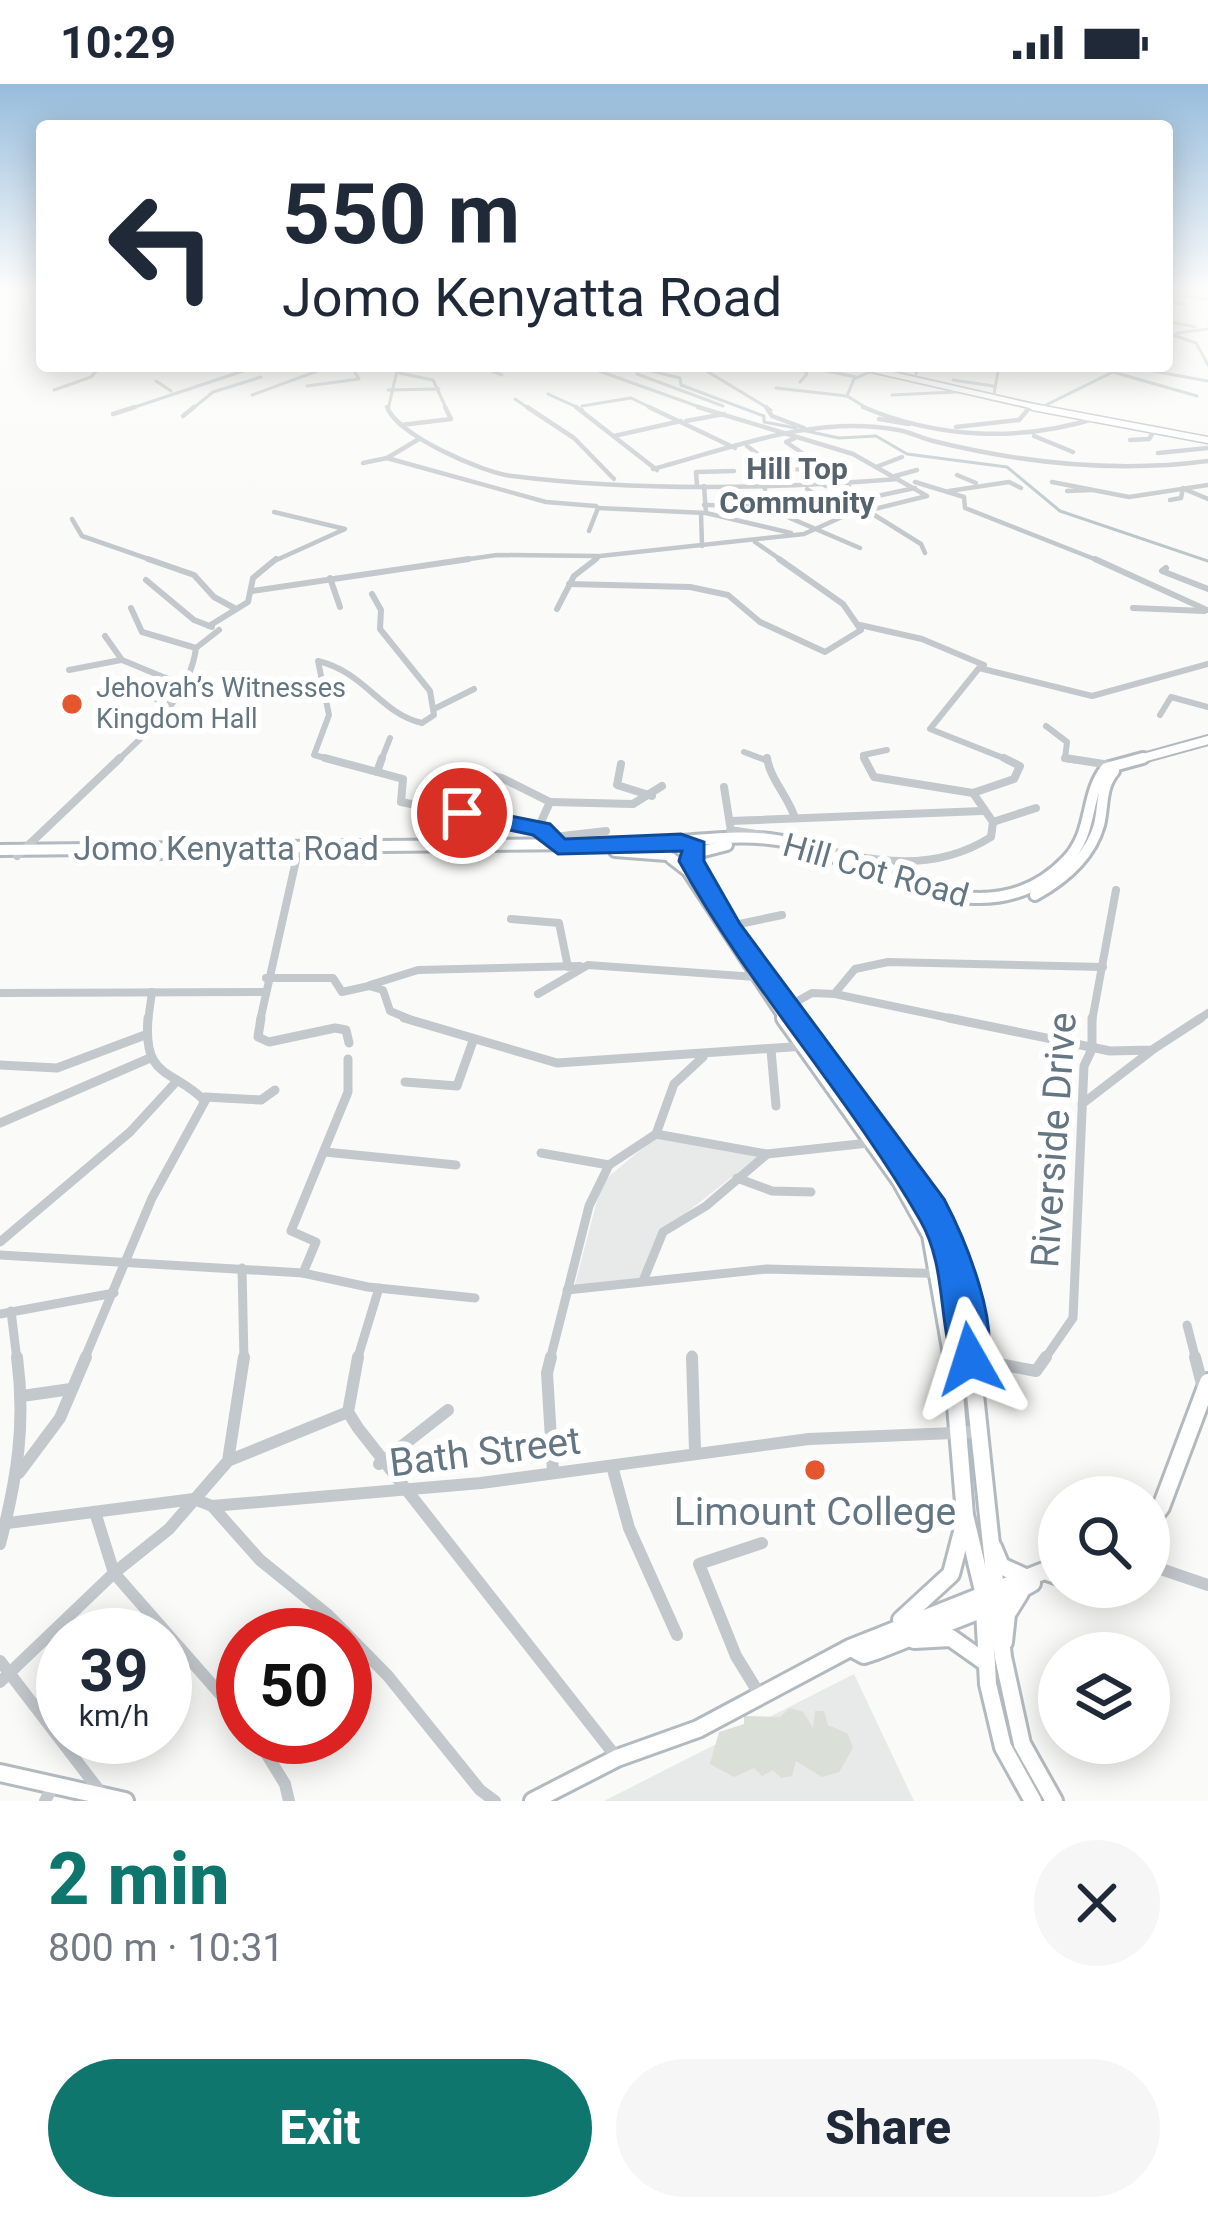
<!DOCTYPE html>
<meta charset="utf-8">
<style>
body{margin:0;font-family:Roboto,sans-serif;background:#f6f6f7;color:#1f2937;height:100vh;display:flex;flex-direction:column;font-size:45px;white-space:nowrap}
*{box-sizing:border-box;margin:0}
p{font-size:39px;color:#747a83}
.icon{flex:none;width:66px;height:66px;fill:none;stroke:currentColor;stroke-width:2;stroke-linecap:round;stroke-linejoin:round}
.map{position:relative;height:1717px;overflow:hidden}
.details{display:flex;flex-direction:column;background:#fff;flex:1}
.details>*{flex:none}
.guide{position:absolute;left:36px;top:36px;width:1137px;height:252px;border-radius:12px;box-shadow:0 6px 30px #0003;background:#fff;color:#1f2937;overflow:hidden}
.tools{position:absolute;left:1038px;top:1392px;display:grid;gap:24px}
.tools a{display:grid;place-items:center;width:132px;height:132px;border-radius:50%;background:#fff;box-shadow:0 6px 30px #0003;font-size:60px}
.speed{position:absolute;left:36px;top:1524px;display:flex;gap:24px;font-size:60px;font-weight:700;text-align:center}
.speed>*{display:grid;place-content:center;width:156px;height:156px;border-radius:50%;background:#fff;box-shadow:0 6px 30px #0003;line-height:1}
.speed small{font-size:30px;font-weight:400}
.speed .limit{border:18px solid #d22;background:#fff;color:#111}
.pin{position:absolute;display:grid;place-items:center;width:102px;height:102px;color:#fff;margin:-51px;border:6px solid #fff;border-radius:50%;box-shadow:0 3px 12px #0007}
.me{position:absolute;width:132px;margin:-66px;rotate:354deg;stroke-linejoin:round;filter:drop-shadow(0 0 9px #0008)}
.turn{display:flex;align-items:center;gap:42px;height:252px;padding:0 48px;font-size:54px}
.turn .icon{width:156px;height:156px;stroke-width:2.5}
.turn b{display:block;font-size:84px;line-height:102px}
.round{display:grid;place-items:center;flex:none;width:126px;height:126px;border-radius:63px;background:#f6f6f7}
.summary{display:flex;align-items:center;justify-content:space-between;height:204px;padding:0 48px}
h1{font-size:72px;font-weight:800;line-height:90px;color:#0f766e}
.button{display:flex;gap:24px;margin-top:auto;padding:24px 48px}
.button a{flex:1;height:138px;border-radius:72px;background:#0f766e;color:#fff;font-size:48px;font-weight:800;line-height:138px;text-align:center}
.button a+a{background:#f6f6f7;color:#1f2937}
.status{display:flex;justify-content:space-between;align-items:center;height:84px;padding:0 60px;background:#fff;direction:ltr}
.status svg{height:33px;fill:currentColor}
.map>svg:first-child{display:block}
.built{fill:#e8e9e9}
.green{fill:#dadfd7}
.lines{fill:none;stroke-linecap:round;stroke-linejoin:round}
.stream{stroke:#bbc7cb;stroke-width:3}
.secondary-far3-casing{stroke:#b3babf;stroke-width:12}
.secondary-far2-casing{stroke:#b3babf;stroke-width:16}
.secondary-far1-casing{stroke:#b3babf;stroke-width:20}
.secondary-casing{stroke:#b3babf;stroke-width:22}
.primary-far1-casing{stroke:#b5babe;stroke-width:8}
.primary-casing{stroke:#b5babe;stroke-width:9}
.street-far5{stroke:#c3c8cc;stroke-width:3}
.street-far4{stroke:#c3c8cc;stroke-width:4.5}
.street-far3{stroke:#c3c8cc;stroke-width:6}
.street-far2{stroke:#c3c8cc;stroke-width:8}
.street-far1{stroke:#c3c8cc;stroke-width:9}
.street{stroke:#c3c8cc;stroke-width:12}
.secondary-far3{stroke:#fff;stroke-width:8}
.secondary-far2{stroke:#fff;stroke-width:10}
.secondary-far1{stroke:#fff;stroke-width:14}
.secondary{stroke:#fff;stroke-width:16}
.primary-far1{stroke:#fff;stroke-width:4.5}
.primary{stroke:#fff;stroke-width:6}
.route{fill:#1a73e8;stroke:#114b97;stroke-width:3}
.poi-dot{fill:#e4572e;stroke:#fff;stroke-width:4.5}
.labels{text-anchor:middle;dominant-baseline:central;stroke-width:12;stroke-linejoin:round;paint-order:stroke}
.far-poi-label{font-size:27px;fill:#657683;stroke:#fff;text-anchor:start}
.far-neighbourhood-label{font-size:30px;font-weight:bold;fill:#57646e;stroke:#fff}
.street-label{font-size:33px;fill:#657683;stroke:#fff}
.near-street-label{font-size:39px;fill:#657683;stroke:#fff}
.near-poi-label{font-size:39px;fill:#657683;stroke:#fff}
</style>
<div class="status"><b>10:29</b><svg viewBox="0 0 49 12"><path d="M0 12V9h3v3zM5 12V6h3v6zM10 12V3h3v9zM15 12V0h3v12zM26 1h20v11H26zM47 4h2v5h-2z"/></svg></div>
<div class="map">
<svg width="1208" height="1717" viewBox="0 0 1208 1717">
<rect width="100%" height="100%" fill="#fafaf8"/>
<g class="built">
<path d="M655,1054L761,1070L667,1144L643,1196L574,1204L602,1098Z"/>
<path d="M854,1590L914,1717H604Z"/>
</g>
<path class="green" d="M790,1624L803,1628L813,1644L815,1627H824L828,1641L848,1650L853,1664L839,1688L822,1693L796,1677L792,1692L781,1694L773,1686L762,1692L754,1684L734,1693L710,1680L719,1648L744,1640V1632L780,1633Z"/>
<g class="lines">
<g class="stream">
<path d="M631,282L680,294L681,301L764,332V338L796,344"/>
<path d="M806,347L839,354L876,352L907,370L1007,383L1060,427L1208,477"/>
</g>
<defs>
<path id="secondary-far3" d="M1132,677L1208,656"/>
<g id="secondary-far2">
<path d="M681,757C718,754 756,750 792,759C881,782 988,860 1067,776C1094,748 1084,712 1106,684L1143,674"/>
<path d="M0,766L669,759"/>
<path d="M615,767L667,771"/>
<path d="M696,769L727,761"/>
<path d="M123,770L201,768"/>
<path d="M693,773L729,843L798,937"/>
<path d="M671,774L688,787L787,937"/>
<path d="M1035,811C1062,796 1090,773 1099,741C1104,721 1100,704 1114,687"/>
</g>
<g id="secondary-far1">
<path d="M784,934L900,1097L930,1151L952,1276"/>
<path d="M796,934C844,1000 920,1081 948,1157C962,1195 967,1235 971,1276"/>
</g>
<g id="secondary">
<path d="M952,1273L965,1431L983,1507L988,1600L1003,1663L1033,1717"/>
<path d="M971,1273L1003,1573L1022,1660L1054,1717"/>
<path d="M1149,1438L1161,1423L1208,1298"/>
<path d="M993,1463L1001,1482L1025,1493"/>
<path d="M901,1536L951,1490L964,1440"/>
<path d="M914,1556L951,1554L985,1578"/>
<path d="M1004,1558L1007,1530L1020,1509"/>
<path d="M853,1565L864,1571L876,1567L993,1521L1032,1499"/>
<path d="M0,1689L125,1717"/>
<path d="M533,1717L617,1674L698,1645L850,1564L1044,1487L1059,1492"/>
</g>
<path id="primary-far1" d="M856,282L1049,326"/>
<path id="primary" d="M1033,323L1208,356"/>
</defs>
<use href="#secondary-far3" class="secondary-far3-casing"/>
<use href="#secondary-far2" class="secondary-far2-casing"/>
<use href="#secondary-far1" class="secondary-far1-casing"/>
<use href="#secondary" class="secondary-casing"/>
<use href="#primary-far1" class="primary-far1-casing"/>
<use href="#primary" class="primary-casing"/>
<g class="street-far5">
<path d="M1167,211L1208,215"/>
<path d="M31,213L34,208"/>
<path d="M1167,217L1185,220"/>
<path d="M1167,237L1195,243"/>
<path d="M1167,249L1196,259L1208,281"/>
<path d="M1177,249L1208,245"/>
<path d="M478,282L502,291"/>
<path d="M585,282L708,326"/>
<path d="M800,282L856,293"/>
<path d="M986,282L999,283"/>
<path d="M1125,282L1208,297"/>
<path d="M705,286L771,326"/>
<path d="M1113,288L1197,312"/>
<path d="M399,289L433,296L447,326"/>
<path d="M637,290L723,322"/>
<path d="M953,296L993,302"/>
<path d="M156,297L171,307"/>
<path d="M800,298L807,290L802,283"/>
<path d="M913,298L919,282"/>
<path d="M307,302L359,295L351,282"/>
<path d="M776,304L847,312"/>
<path d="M54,306L91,293L101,282"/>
<path d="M388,306L439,305"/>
<path d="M548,310L583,326"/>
<path d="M252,311L331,282"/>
<path d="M892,311L955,308"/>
<path d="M847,312L870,326"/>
<path d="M847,312L854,295L874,286"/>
<path d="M515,315L531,326"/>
<path d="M993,315L999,282"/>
<path d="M582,322L631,314L656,326"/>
<path d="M1042,323L1125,282"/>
<path d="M126,326L255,283"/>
<path d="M191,326L213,308L261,293"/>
<path d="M388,326L398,282"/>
<path d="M1027,326L1032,320"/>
</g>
<g class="street-far4">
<path d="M387,323C397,351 483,389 512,392C640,408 771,405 898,395"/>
<path d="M527,323L574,354L614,395"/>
<path d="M576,323L657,386"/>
<path d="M649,323L735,364"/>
<path d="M766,323L772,332L804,344"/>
<path d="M863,323C939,355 1019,358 1097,334"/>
<path d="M113,330L135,323"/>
<path d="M183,332L194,323"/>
<path d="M879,335L909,340"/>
<path d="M686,337L724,330"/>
<path d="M401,341L451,335L445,323"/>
<path d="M956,343L1019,336L1030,323"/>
<path d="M614,352L681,337"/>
<path d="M1034,352L1073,368"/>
<path d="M795,354L786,358L849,401"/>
<path d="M1130,356L1149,355L1154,347"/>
<path d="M747,362L778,385"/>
<path d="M1158,369L1208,364"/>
<path d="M387,374L546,418L596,422"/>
<path d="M363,379L387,374L419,355"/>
<path d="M876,383L902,373"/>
<path d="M653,385C731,364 816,330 898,346C910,348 921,354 933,357C1022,379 1117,389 1208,377"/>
<path d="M957,391L976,399"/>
<path d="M895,392L917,386"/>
<path d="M915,398L964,413L965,424L1102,478"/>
<path d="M1052,398L1129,413L1208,401"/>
<path d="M697,402L696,388L734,387"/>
<path d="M704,402L706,429L791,449"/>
<path d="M765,405L756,386L799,385L826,402"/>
<path d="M807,405L825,417"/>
<path d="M1184,405L1208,415"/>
<path d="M949,407L1009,398L1021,404"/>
<path d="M1067,407L1092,406"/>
<path d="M863,415L915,404"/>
<path d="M1170,416L1181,414L1183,404"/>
<path d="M704,421L762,422L860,464"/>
<path d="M598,424L706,429"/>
<path d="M868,427L921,460L925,469"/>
<path d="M778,428L800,426"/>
<path d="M701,429L702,462"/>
<path d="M72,435L82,452L157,478"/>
<path d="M589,447L598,424"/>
<path d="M755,458L784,478"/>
<path d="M272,478L345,445L274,428"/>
<path d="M449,478L497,471L598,472"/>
<path d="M592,478L600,472L804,450L842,433L927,412L853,370L698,323"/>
</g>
<g class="street-far3">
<path d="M148,475L194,491L214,513L236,525"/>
<path d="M1095,475L1207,526"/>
<path d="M1166,484L1162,487L1208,505"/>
<path d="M330,494L340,523"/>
<path d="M146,496L194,536L212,543"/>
<path d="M569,500L690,503L728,511L760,538L825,568L861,546L843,520L779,475"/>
<path d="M252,507L469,475"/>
<path d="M131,524L142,548L196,564"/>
<path d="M1133,524L1204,527"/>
<path d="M557,525L574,492L596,475"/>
<path d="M860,541L922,555L984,581"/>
<path d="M209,542L248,518L253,494L276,475"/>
<path d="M105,552L122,576L185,602"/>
<path d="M69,586L121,576"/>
<path d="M133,606L168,620"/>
<path d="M436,624L474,605"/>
<path d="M1160,631L1171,613L1208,623"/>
<path d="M1046,642L1067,658L1065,675L1080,677"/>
<path d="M148,645L225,631"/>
<path d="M744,668L768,677"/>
<path d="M117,677C150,646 190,611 196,564L219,546"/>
<path d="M336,677L314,671L329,631L318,577C365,588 381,630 422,639L434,631L430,607L380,545L381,526L372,510"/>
<path d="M381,677L390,654"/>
<path d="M866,677L863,671L887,666"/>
<path d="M1011,677L930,645L979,584L1092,612L1208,580"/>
</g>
<g class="street-far2">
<path d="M325,674L403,695L401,718L541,745"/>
<path d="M767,674C770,695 788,712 795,734"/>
<path d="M864,674L874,693L973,709L1014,695L1020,682L1004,674"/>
<path d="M1065,674L1110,681"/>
<path d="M621,680L617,701L652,712"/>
<path d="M465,684L502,694L550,718L540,740L558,761"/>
<path d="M377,688L382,674"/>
<path d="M724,703L730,741"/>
<path d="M550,718L633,720L662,702"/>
<path d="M730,737L982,727"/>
<path d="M993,738L1036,724"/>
<path d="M730,746C819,757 908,806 991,753L993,738L973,709"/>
<path d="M554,753L606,747"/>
<path d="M470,771L464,765L490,733"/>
<path d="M17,772L120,674"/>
<path d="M511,835L559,839L568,883"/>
<path d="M725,843L782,831"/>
<path d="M266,894H333L342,908L369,902L383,906L390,927L414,937"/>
<path d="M370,901L418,886L580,882"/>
<path d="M0,909L264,908"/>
<path d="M835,909L855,885L888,878L1103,883"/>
<path d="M538,910L588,881L756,893"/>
<path d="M787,923L812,909L835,910L963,937"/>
<path d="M148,937L152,908"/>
<path d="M260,937L299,763"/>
<path d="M1092,937L1116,806"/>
<path d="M1196,937L1208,929"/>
</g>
<g class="street-far1">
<path d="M261,934L258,953L269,958L335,944L346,946L349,959"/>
<path d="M404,934L557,979L805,962"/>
<path d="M949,934L1110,967L1152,966L1201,934"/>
<path d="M771,966L776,1022"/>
<path d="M0,981L57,984L145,951"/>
<path d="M405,998L457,1002L473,957"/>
<path d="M205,1013L261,1016L275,1006"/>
<path d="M1082,1020L1151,967"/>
<path d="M0,1039L150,974"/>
<path d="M656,1050L674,1000L703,973"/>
<path d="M325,1068L456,1081"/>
<path d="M541,1069L609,1081"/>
<path d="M737,1094L772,1107L811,1108"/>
<path d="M0,1158L130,1048L175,999"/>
<path d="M0,1171L303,1189L368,1203L475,1214"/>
<path d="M242,1184L244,1276"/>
<path d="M303,1189L316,1158L291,1147L348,1008V975"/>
<path d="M643,1197L663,1148L706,1122L766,1071"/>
<path d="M567,1206L767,1185L956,1190"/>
<path d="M11,1227L17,1276"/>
<path d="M0,1230L114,1209"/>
<path d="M1187,1241L1196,1276"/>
<path d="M692,1271V1276"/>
<path d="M952,1271L977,1276"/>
<path d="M84,1276L152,1114L205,1017C172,984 143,996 148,934"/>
<path d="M357,1276L379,1204"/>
<path d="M550,1276L589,1122L609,1081L656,1050L767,1070L887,1057"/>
<path d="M1044,1276L1073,1234L1084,982L1092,965V934"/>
</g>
<g class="street">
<path d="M358,1273L348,1328L358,1344L617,1674"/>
<path d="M551,1273L547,1289L553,1388"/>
<path d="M692,1273L695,1366"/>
<path d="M961,1273L1036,1287L1046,1273"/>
<path d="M1195,1273L1203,1304"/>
<path d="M22,1312L71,1305"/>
<path d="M230,1376L348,1328"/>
<path d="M379,1380L448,1326"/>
<path d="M612,1382L629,1444L677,1551"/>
<path d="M19,1389L60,1334L86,1273"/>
<path d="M212,1422L260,1476L328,1531L388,1592L480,1706L495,1717"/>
<path d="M95,1428L114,1489L243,1636"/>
<path d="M0,1440L194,1415L212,1422L481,1399L809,1355L978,1348"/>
<path d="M0,1460C17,1395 26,1340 17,1273"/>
<path d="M1149,1481L1208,1501"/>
<path d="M0,1577L102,1710"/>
<path d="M0,1598L114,1489L169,1445L228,1377L244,1273"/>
<path d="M760,1611L736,1572L699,1480L762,1459"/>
<path d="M256,1653L285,1700L289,1717"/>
<path d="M45,1717L53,1702"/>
</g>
<use href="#secondary-far3" class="secondary-far3"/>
<use href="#secondary-far2" class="secondary-far2"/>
<use href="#secondary-far1" class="secondary-far1"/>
<use href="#secondary" class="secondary"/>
<use href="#primary-far1" class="primary-far1"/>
<use href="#primary" class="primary"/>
</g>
<linearGradient id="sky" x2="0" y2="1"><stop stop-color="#96bcdc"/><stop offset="0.46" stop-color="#fdfdfc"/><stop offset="1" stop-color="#fdfdfc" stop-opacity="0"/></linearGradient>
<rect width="1208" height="448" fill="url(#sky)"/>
<path class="route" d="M462,722L550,740L565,755L681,750L704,758V777L740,840L944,1115C965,1155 1003,1245 984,1287L970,1292L957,1287C937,1243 948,1184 920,1136C848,1011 749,904 679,777L682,767L558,770L533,751L453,734V724Z"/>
<g class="poi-dot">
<circle cx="72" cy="620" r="12"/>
<circle cx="815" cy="1386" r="12"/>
</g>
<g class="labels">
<g class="far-poi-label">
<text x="96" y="604">Jehovah’s Witnesses<tspan x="96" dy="31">Kingdom Hall</tspan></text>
</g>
<g class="far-neighbourhood-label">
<text x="797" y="384">Hill Top<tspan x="797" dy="34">Community</tspan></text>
</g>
<g class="street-label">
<text x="226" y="764">Jomo Kenyatta Road</text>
<text transform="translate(876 786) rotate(16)">Hill Cot Road</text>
</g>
<g class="near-street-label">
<text transform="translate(1054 1056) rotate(-86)">Riverside Drive</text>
<text transform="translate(485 1368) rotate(-7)">Bath Street</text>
</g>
<g class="near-poi-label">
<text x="815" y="1428">Limount College</text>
</g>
</g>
</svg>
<div class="tools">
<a><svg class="icon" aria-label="search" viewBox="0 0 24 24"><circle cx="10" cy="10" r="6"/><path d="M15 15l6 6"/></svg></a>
<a><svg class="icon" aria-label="layers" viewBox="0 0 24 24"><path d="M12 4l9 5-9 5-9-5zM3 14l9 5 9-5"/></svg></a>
</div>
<div class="speed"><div>39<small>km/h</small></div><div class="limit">50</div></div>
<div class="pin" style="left:462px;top:729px;background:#d93025"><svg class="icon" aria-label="arrive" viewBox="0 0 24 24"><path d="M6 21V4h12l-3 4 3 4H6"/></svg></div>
<svg class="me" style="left:970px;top:1275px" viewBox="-20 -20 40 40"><path d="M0-17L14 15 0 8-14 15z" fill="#1a73e8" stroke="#fff" stroke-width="4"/></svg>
<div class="guide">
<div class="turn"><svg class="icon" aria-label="left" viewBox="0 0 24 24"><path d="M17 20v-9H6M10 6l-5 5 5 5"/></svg><div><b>550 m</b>Jomo Kenyatta Road</div></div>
</div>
</div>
<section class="details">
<div class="summary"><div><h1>2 min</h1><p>800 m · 10:31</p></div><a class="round"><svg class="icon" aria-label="close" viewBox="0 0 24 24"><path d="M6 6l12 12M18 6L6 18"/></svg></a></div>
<div class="button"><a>Exit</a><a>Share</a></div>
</section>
